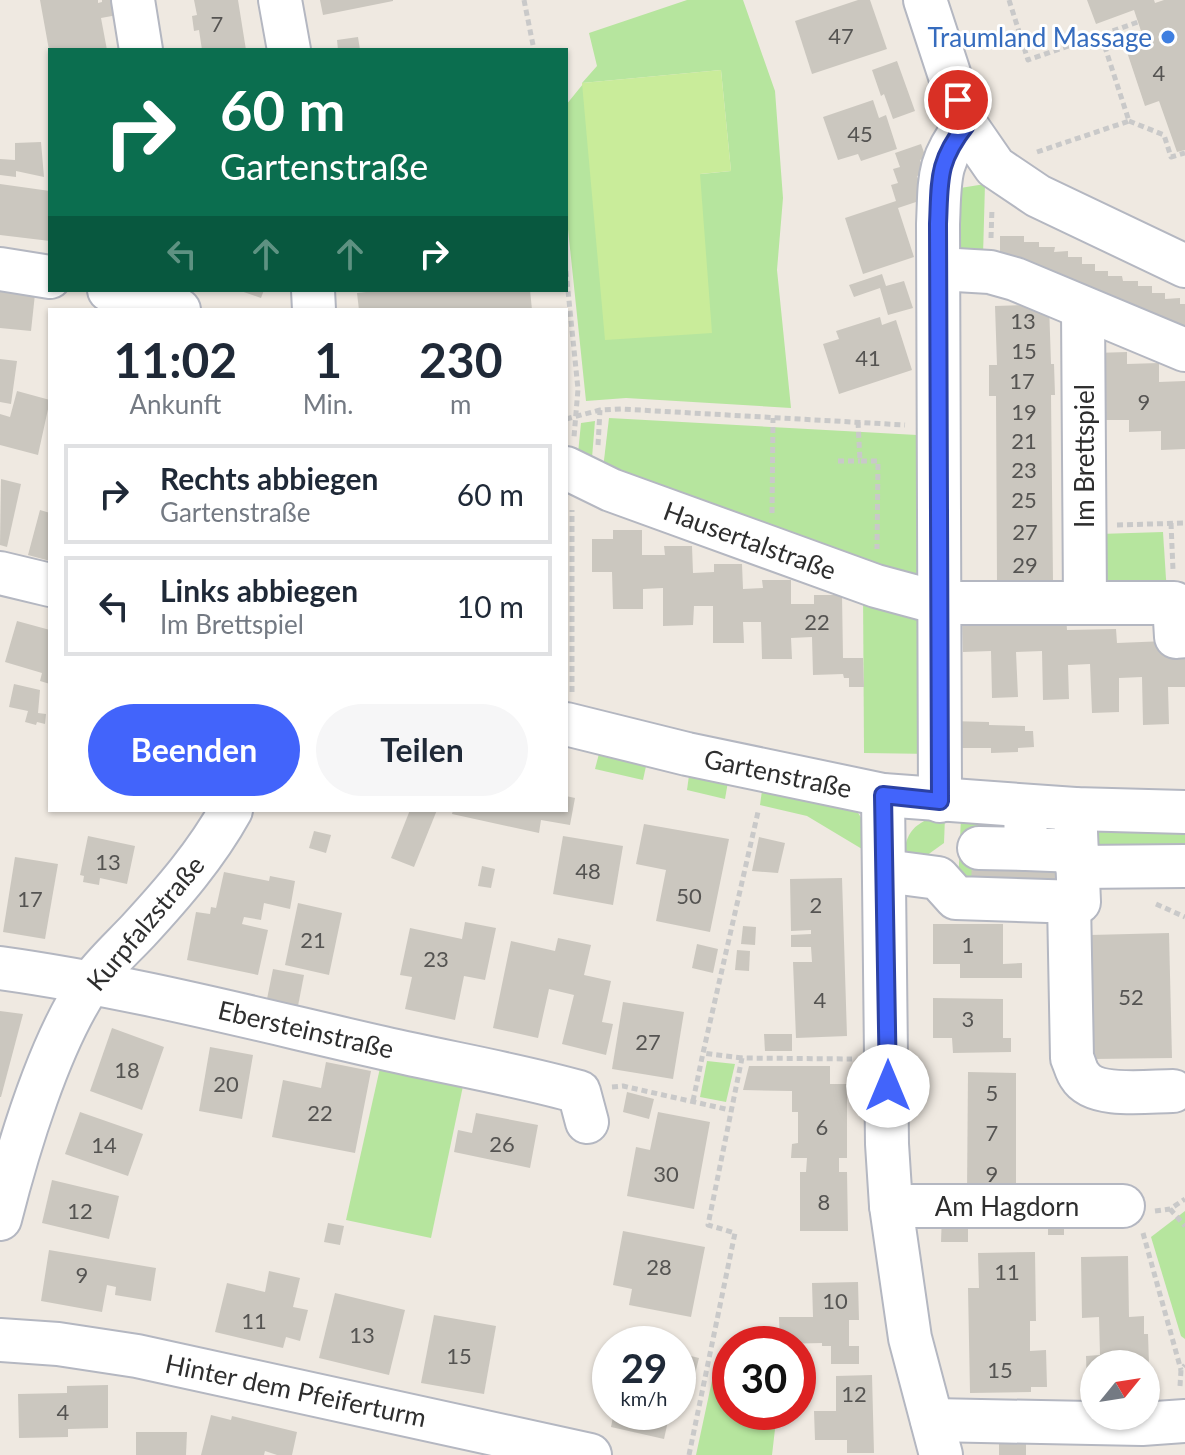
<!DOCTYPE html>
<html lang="de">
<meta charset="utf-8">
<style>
body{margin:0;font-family:Lato,sans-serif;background:#f6f6f7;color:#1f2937;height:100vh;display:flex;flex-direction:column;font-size:30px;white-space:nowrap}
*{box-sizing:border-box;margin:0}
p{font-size:26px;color:#747a83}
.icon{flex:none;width:44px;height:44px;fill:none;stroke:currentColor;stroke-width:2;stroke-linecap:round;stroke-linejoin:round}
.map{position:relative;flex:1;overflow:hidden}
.drawer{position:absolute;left:48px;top:308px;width:520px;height:504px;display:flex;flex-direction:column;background:#fff;border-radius:0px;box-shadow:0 2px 6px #0004}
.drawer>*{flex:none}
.hud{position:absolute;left:48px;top:48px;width:520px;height:244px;border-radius:0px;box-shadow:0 2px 6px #0004;background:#0b6e4f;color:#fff;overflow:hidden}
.needle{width:52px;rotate:60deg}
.controls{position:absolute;left:1080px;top:1350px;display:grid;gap:16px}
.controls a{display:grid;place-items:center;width:80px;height:80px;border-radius:50%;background:#fff;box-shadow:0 2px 6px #0004;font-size:40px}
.speed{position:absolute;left:592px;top:1326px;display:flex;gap:16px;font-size:40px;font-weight:700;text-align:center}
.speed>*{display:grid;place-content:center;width:104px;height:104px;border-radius:50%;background:#fff;box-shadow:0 2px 6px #0004;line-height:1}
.speed small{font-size:20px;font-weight:400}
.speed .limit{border:12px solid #d22;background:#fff;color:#111}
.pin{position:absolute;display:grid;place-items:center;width:68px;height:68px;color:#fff;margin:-34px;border:4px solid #fff;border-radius:50%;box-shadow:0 2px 8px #0007}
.me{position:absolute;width:88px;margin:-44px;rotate:0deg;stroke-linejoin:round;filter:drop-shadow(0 0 6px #0008)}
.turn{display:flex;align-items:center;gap:28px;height:168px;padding:0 40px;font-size:36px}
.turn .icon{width:104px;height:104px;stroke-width:2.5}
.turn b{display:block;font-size:56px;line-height:68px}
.lanes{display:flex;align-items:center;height:76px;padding:0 40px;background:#0003;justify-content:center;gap:40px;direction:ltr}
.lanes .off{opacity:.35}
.eta{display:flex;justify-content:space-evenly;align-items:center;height:136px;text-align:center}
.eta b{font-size:48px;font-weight:700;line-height:56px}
.action{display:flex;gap:16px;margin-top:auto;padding:16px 40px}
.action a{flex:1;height:92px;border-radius:48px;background:#4264fb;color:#fff;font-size:32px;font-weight:700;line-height:92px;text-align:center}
.action a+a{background:#f6f6f7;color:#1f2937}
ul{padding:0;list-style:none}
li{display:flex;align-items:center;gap:24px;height:100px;margin:0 16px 12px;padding:0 24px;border:4px solid #e0e1e3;border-radius:0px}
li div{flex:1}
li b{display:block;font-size:30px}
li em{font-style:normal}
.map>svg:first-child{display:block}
.green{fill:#b6e59e}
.pitch{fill:#c9ec9a}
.building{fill:#cbc7bf}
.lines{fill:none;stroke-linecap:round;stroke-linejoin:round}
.minor-casing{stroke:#b4b7c1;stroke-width:46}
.path{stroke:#c9c9c9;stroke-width:5;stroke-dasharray:6 4;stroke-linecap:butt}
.minor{stroke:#fff;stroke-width:42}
.route-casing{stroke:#2b41a3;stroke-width:20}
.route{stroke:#4264fb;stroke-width:14}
.shop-dot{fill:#3f7fe0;stroke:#fff;stroke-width:3}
.labels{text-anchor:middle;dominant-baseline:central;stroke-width:6;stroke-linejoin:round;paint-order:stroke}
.number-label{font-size:22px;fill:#555452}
.shop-label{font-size:26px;fill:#366cbe;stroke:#fff;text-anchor:end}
.street-label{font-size:26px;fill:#2e2e2e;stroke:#fff}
</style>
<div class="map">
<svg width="1185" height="1455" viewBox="0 0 1185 1455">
<rect width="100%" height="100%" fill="#efe9e1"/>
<g class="green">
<path d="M687,0H743L775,91L783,198L777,270L791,408L626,398L586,401L566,210V105L583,84L593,185L731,171L721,70L582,83L597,66L589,33Z"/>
<path d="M985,184L983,256L947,254L948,190Z"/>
<path d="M609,418L917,435L928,444L927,582L602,477Z"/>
<path d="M595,421L591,470L577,464L581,423Z"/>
<path d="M1163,532L1167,594L1101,593L1099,534Z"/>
<path d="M863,588L929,608L933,754L864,753Z"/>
<path d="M601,746L648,757L643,780L595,769Z"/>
<path d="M690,768L729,776L725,799L687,790Z"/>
<path d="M763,783L854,808C866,821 870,838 872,855L807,816L760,805Z"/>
<path d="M936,816L945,817L944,843L919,861L904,860C904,836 912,824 936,816Z"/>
<path d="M961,817L1020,821L971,888L958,887Z"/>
<path d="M1092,825L1185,828V847L1092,844Z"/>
<path d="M707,1061L735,1064L726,1102L700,1097Z"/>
<path d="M380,1068L463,1086L431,1238L346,1220Z"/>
<path d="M1185,1211V1339L1181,1336L1151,1237Z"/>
<path d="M716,1362L730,1365V1412H777L772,1455H696Z"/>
</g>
<path class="pitch" d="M721,70L731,171L700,174L712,333L605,340L582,83Z"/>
<g class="building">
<path d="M40,0H98V3L102,2V0H117L123,14L101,18L107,50H49Z"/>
<path d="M194,0H238L246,50H202L199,30L194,31L192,16L197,15Z"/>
<path d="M320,0H393V1L323,15Z"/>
<path d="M858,0H870L887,49L812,74L795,21Z"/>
<path d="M1087,0H1154L1155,3L1164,0H1185V150L1177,152L1159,101L1145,106L1124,43L1143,37L1134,10L1096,24Z"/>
<path d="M358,37L360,50H338L337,40Z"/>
<path d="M897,61L915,111L893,119L884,94L881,96L872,70Z"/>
<path d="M873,100L879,118L886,115L897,149L861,161L858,154L838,160L823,117Z"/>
<path d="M41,142L44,177L16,171V177L0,175V159L15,160V143Z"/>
<path d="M921,144L926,158L920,160L925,174L917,176L925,199L898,208L914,257L863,274L845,218L896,201L891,185L898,183L893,169L900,167L895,153Z"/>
<path d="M0,184L50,191V241L0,235Z"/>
<path d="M1000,236H1024V242H1039V247H1055L1054,252L1068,251V257H1082V264H1095V271H1108V276H1122L1123,281H1138V286H1152V293H1165V299L1180,298V304H1185V338L1000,267Z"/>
<path d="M882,274L886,286L904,281L913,308L888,315L880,288L854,297L849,285Z"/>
<path d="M0,289L35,294L31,331L0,328Z"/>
<path d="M238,290H264L261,298Z"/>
<path d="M385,290H530L532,310H359L357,293Z"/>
<path d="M1049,304L1051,364H1054L1055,395H1051L1053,581H997L996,396H989V365H997L995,306Z"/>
<path d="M880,317L882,325L896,320L912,370L839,394L823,344L839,339L836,331Z"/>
<path d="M1127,352V364L1159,363V382L1185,381V449L1161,450V431L1129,432V420H1097L1095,353Z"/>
<path d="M0,359L17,361L11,404L0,402Z"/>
<path d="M17,391L50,400L38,455L0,445V414L10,417Z"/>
<path d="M1,479L21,484L7,547L0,545Z"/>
<path d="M40,510L50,513V561L28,555Z"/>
<path d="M613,530H642V555H665L664,546H692L693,573L714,572V564H742L743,589L763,588L762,580H791V604H814V595H842L843,658H863L864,687H849V678H844L843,674L813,675L812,637L791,638L792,659H762L761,622H743L744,643H713V606H694L693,625L663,626V588L643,589V609H613L612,572H592V539H613Z"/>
<path d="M1066,615L1067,630L1116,629L1117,643L1166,641L1185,653V687H1168L1169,724L1143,725L1142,677L1119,678V712L1092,713L1090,664L1068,665L1069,699L1043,700L1042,651L1016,652L1018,697L992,698L991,651L963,652L962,618Z"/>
<path d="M17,621L50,630V684L40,681L42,673L5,662Z"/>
<path d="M14,684L40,690L38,713L46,714L45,724L37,722L36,725L25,722L28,711L9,707Z"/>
<path d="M949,721L989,722V725L1025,726V731H1033L1034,747L1018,748V752L991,753V748H948Z"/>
<path d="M566,796L575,798L570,825L541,820L539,833L452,814L453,810H566Z"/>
<path d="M410,810H437L414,867L391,858Z"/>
<path d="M644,824L729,839L710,932L656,921L666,870L636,864Z"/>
<path d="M314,831L331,835L326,853L309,848Z"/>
<path d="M88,836L135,846L127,884L100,878L99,885L83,882L84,876L80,875Z"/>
<path d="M563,836L623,846L613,905L553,894Z"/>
<path d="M759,837L785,843L778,873L752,871Z"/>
<path d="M15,857L58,864L45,939L3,932Z"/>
<path d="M972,858L1067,863V892L971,888Z"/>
<path d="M482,866L495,869L491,888L478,886Z"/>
<path d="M224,872L269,881L270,876L295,881L290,909L264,903L261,920L244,917L242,924L268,930L258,975L187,960L196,912L210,914L211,907L216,908Z"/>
<path d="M842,878L847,1036L796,1038L793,962H812L811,947H791V935L811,934V930L791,931L790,879Z"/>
<path d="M298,903L342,913L329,975L285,965Z"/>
<path d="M465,922L496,928L485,980L464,976L455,1020L405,1009L412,977L400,975L410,928L462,939Z"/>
<path d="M933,924H1003V964L1022,963V978H960V964H933Z"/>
<path d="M743,926L756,927L755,945L741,944Z"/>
<path d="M1169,933L1172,1058L1093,1059L1090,935Z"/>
<path d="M558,938L591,945L584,975L611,981L602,1022L613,1024L606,1055L562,1044L574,995L549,989L538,1038L493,1028L511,941L555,951Z"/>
<path d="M697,944L718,949L713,973L692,968Z"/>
<path d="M737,950L750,951L749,971L735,970Z"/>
<path d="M273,969L304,975L298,1006L267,999Z"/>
<path d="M933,998L1003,999V1038H1011V1052L953,1053L952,1038H933Z"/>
<path d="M623,1002L684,1012L673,1079L612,1069Z"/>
<path d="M0,1011L23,1014L1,1097H0Z"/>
<path d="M112,1028L164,1047L142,1110L90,1091Z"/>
<path d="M764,1034H792V1051H765Z"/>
<path d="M210,1047L253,1055L242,1119L199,1111Z"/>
<path d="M326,1062L371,1071L355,1153L272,1137L283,1080L321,1088Z"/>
<path d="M749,1066H830V1084H847V1158H839V1172H847L848,1231H800V1172H806L807,1158H791L792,1144L798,1143V1112H792V1091L743,1090Z"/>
<path d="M968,1072L1016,1073V1195L967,1194Z"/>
<path d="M627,1092L654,1099L649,1119L623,1112Z"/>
<path d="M80,1112L143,1134L128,1176L65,1154Z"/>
<path d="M658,1112L710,1122L694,1209L627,1196L636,1147L650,1150Z"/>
<path d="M476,1113L538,1125L530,1168L454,1152L458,1130L472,1133Z"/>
<path d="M52,1180L119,1196L109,1239L42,1223Z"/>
<path d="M942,1213L968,1214V1242H941Z"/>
<rect x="1048" y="1220" width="16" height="15"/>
<path d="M328,1223L344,1226L340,1245L324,1242Z"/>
<path d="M623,1231L705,1247L691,1317L629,1305L632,1289L613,1285Z"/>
<path d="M49,1250L156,1268L151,1301L115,1295L116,1287L107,1285L102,1312L41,1301Z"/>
<path d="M1035,1252L1036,1321H1030V1351L1046,1350L1047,1387H1031V1392L970,1393L968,1288H979L978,1253Z"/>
<path d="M1128,1256L1129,1317L1144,1316V1334H1148L1149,1364H1094V1387H1087L1086,1356L1100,1355L1099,1317L1082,1318L1081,1257Z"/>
<path d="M269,1271L300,1278L293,1307L308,1310L300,1341L286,1337L283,1348L215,1332L227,1283L265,1292Z"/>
<path d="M858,1282L859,1320H849V1346H859V1364H831V1346H822V1343L780,1344L779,1317H813L812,1283Z"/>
<path d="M335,1293L405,1310L389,1375L319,1358Z"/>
<path d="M434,1315L496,1326L484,1394L421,1383Z"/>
<path d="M679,1353L699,1358L691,1390L678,1387Z"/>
<path d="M872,1375L874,1453H847V1440H815L814,1411H836V1376Z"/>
<path d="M108,1385V1428L68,1429V1437L19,1438L18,1394L67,1393V1386Z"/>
<path d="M614,1412H670L664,1439L611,1427Z"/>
<path d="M211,1415L231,1420L232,1416L297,1432L292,1455H277L265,1451L264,1455H201Z"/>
<path d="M136,1432H187L186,1455H136Z"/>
<path d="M999,1432L1026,1433V1455H999Z"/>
</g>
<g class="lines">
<defs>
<g id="minor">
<path d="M133,0L141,50"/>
<path d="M280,0L289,50"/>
<path d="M925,0L966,125L995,167L1038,196L1185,266"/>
<path d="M0,269L50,277"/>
<path d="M939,269L990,272L1015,279L1185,350"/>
<path d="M109,290L179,310"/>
<path d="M313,290L314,310"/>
<path d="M1083,309L1085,603"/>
<path d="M566,468L611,490L876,586L939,603H1174L1176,637L1185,636"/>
<path d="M0,573L50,585"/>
<path d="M566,724L687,754L883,795L1075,809L1185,812"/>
<path d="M883,795L887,1144L891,1206L910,1338L941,1455"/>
<path d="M940,801L938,224C940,179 937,162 966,125"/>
<path d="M1025,806L1026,849L1077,851"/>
<path d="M979,848L1026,849"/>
<path d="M1077,867L1185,866"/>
<path d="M885,871L938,878L956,898L1079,902L1075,809"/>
<path d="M1069,902L1072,1058C1075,1064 1076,1071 1080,1076C1094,1099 1149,1091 1173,1091"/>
<path d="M0,968C130,986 255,1019 383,1048C448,1063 515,1074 579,1092L587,1122"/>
<path d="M891,1206H1123"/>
<path d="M0,1219C18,1148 49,1045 89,985C102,966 122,948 138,931C173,893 206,855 231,810"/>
<path d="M0,1340L58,1344L137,1356L590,1455"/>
<path d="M932,1420L1142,1424L1185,1421"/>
</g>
</defs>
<use href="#minor" class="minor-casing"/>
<g class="path">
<path d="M524,0L534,50"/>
<path d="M1009,0L1028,60L1100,35"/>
<path d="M1129,121L1164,135L1171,157L1185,153"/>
<path d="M1037,152L1129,121L1101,35L1138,22"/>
<path d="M991,238L992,208"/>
<path d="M566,271L578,389L574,437"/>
<path d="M566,419L600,410L621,409L905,425"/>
<path d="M858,422L860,461H878L877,549"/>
<path d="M598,445L600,410"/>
<path d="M838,461H860"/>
<path d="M772,513L773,418"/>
<path d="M1171,523L1173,570"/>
<path d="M1117,525L1185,523"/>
<path d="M572,692V510"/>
<path d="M1156,904L1185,917"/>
<path d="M742,1058L703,1053L758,812"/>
<path d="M612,1087L623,1086L730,1110"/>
<path d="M693,1101L703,1053"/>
<path d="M1170,1209L1185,1226"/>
<path d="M1155,1211L1170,1209L1185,1199"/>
<path d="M1143,1233L1181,1370"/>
<path d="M1180,1386L1181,1370L1185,1365"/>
<path d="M689,1455L735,1233L708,1225L742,1058L852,1059"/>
</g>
<use href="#minor" class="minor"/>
</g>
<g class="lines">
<defs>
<path id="route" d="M888,1086L883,795L940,801L938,224C940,179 937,162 966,125L958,100"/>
</defs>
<use href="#route" class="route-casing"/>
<use href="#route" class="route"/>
</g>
<circle class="shop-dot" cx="1168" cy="37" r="8"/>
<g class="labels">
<g class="number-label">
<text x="217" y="23">7</text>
<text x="841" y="35">47</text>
<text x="1159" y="72">4</text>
<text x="860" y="133">45</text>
<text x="1023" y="320">13</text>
<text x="1024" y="350">15</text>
<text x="868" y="357">41</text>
<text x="1022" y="380">17</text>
<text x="1144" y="401">9</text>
<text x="1024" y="411">19</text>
<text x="1024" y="440">21</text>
<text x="1024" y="469">23</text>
<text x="1024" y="499">25</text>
<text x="1025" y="531">27</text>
<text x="1025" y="564">29</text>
<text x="817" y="621">22</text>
<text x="108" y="861">13</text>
<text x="588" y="870">48</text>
<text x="689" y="895">50</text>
<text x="30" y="898">17</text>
<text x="816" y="904">2</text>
<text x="313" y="939">21</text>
<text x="968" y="944">1</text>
<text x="436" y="958">23</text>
<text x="1131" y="996">52</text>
<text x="820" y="999">4</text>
<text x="968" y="1018">3</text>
<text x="648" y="1041">27</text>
<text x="127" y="1069">18</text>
<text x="226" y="1083">20</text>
<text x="992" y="1092">5</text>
<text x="320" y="1112">22</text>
<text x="822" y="1126">6</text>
<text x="992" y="1132">7</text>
<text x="502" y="1143">26</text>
<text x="104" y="1144">14</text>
<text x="666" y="1173">30</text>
<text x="992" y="1173">9</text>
<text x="824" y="1201">8</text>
<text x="80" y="1210">12</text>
<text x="659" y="1266">28</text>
<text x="1007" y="1271">11</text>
<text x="82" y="1274">9</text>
<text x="835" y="1300">10</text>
<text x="254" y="1320">11</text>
<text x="362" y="1334">13</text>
<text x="459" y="1355">15</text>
<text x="1000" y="1369">15</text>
<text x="854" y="1393">12</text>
<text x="63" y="1411">4</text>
</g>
<g class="shop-label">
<text x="1152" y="37">Traumland Massage</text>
</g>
<g class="street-label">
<text transform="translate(1084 456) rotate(-90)">Im Brettspiel</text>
<text transform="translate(750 540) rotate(20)">Hausertalstraße</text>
<text transform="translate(778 773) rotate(12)">Gartenstraße</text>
<text transform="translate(145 923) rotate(-50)">Kurpfalzstraße</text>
<text transform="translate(306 1029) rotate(13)">Ebersteinstraße</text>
<text x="1007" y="1206">Am Hagdorn</text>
<text transform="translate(296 1390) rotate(12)">Hinter dem Pfeiferturm</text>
</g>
</g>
</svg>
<div class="controls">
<a><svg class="needle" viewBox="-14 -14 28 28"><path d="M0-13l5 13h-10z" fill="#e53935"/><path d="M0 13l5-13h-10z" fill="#747a83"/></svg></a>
</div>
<div class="speed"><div>29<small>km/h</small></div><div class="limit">30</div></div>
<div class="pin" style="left:958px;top:100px;background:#d93025"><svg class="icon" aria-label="arrive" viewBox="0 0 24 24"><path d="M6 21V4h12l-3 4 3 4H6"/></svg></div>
<svg class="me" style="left:888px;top:1086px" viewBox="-20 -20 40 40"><circle r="19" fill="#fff"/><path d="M0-13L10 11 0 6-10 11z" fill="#4264fb"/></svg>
<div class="hud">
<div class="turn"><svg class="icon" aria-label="right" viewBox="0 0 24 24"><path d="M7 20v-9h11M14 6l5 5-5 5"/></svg><div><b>60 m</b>Gartenstraße</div></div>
<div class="lanes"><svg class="icon off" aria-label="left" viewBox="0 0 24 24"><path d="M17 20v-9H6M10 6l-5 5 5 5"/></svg><svg class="icon off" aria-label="ahead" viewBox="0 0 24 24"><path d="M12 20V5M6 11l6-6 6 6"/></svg><svg class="icon off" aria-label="ahead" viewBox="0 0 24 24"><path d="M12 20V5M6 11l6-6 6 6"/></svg><svg class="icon" aria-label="right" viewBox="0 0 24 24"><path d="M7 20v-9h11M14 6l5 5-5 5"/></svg></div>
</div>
<section class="drawer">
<div class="eta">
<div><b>11:02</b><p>Ankunft</p></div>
<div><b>1</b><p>Min.</p></div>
<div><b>230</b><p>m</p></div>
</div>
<ul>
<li><svg class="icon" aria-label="right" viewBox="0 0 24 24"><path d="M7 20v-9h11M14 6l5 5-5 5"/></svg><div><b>Rechts abbiegen</b><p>Gartenstraße</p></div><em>60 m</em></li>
<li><svg class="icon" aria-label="left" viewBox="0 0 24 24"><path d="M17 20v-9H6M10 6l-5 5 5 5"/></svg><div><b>Links abbiegen</b><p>Im Brettspiel</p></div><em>10 m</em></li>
</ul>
<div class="action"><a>Beenden</a><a>Teilen</a></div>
</section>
</div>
